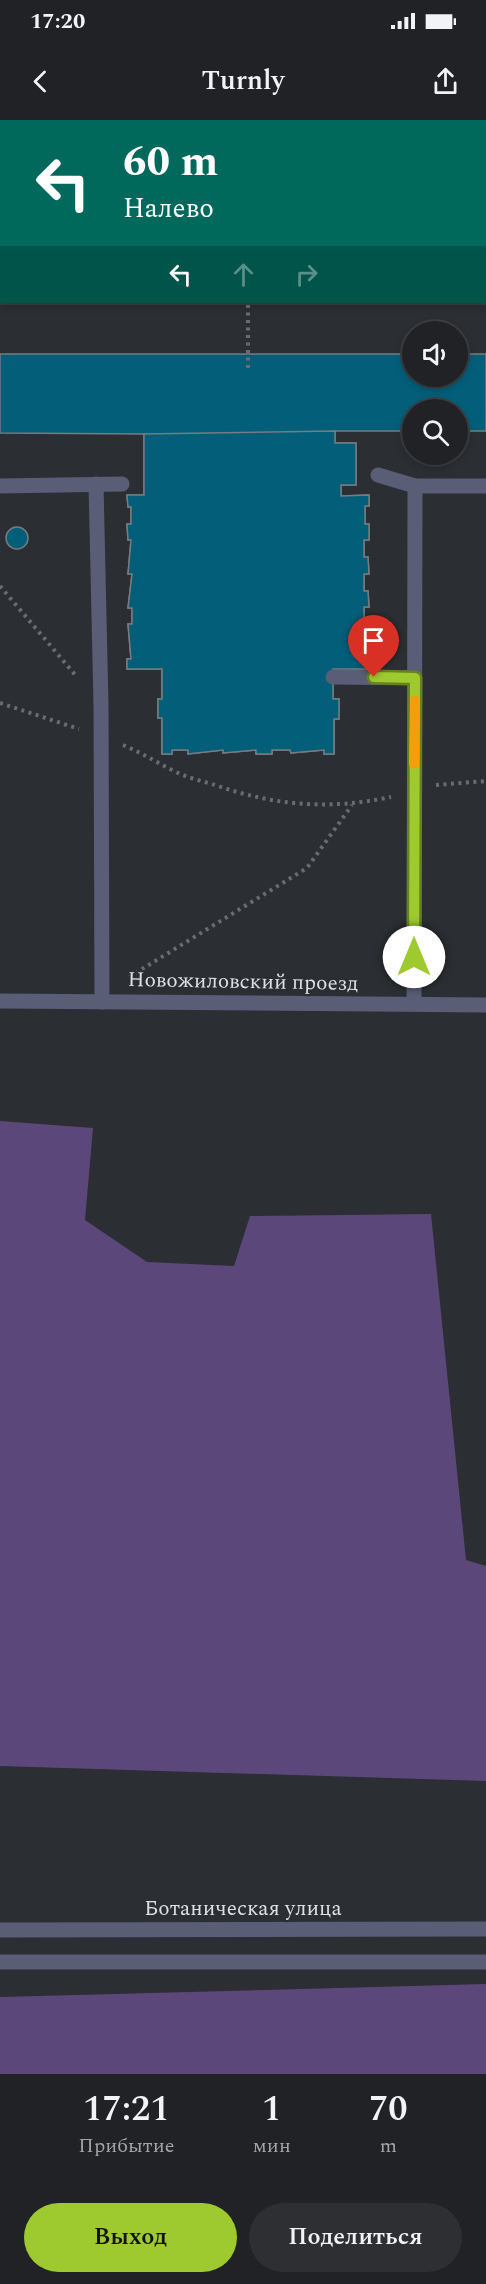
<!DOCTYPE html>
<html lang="ru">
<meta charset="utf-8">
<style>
body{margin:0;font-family:Spectral,serif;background:#2d2f32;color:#f1f3f6;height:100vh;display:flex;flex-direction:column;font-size:22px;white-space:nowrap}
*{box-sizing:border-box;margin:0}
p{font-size:20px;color:#a2a4a7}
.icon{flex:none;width:33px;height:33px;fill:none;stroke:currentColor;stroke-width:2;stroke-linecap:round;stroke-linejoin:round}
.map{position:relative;height:1954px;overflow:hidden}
.panel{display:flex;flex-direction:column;background:#202226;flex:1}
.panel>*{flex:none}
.banner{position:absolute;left:0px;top:0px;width:486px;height:183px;box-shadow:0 3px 9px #0003,0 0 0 2px #3d3f43;background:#00695c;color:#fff;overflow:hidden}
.fabs{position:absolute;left:402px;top:201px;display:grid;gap:12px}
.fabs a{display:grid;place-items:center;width:66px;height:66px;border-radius:50%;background:#202226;box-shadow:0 3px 9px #0003,0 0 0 2px #3d3f43;font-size:30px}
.pin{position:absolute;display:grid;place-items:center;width:51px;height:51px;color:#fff;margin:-62px -26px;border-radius:50% 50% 50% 0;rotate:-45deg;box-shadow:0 0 6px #0007}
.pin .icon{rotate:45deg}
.me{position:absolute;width:66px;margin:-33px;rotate:0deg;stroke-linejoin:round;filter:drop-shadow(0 0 4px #0008)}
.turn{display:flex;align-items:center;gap:21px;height:126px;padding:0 24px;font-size:27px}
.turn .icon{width:78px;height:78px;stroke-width:2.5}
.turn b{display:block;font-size:42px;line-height:51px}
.lanes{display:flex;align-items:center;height:57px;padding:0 24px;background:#0003;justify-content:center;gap:30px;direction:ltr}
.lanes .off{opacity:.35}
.eta{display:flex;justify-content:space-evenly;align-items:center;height:102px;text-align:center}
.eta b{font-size:36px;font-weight:600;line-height:42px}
.primary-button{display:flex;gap:12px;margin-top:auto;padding:12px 24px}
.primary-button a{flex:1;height:69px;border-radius:36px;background:#9eca2f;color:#111;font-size:24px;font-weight:600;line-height:69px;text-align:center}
.primary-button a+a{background:#2d2f32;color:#f1f3f6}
.status{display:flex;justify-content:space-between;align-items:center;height:42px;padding:0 30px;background:#202226;direction:ltr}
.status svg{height:16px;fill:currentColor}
header{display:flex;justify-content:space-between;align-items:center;height:78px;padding:0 24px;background:#202226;font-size:27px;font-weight:600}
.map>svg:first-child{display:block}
.green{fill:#594676}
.forest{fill:#5c477b}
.building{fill:#025e79;stroke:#767c7f;stroke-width:1.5}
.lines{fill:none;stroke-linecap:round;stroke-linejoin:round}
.path{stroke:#6a6c70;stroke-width:4;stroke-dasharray:3 4.5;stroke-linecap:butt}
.service{stroke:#595d75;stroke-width:15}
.minor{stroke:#595d75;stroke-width:15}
.tertiary{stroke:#595d75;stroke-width:15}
.route-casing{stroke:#67831f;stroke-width:15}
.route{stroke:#9eca2f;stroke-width:10}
.slow{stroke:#f59e0b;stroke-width:10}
.labels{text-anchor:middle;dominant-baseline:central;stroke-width:4.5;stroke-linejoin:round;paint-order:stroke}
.street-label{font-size:21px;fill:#dee0e3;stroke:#2b2e32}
</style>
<div class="status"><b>17:20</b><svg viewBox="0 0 49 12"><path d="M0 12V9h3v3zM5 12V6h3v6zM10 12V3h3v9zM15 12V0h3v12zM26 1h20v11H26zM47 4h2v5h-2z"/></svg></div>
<header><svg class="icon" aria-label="back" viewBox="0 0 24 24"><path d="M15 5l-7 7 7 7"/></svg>Turnly<svg class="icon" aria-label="share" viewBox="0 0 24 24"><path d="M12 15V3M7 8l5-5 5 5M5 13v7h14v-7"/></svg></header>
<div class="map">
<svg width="486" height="1954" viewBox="0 0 486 1954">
<rect width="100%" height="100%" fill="#2b2e32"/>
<path class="green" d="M0,0H486V64L484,2H2L0,64Z"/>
<g class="forest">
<path d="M0,1001L93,1008L85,1100L147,1142L234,1146L250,1096L431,1094L466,1440L486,1446V1661L0,1646Z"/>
<path d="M486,1864V1954H0V1877Z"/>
</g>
<g class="building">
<path d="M0,234H412V256H458V234H486V311H458V290H412V311H335V323H356V365H341V376L369,375V386H365V404H369V420H364V437H368L369,454H364V471H368L369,487H364V505H370V520H364V540H368V549H333V579H339V599H334V634H324V630L291,633L290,630H272V634H256V630L223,633V630L188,634V630H172V634H162V598H158V579H162V549H127V539H131L128,504H132V488H128L132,454H128L131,420H128L127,404H131V387H128L127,375H144V314L0,313Z"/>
<path d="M335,311V323H356V365H341V376L369,375V386H365V404H369V420H364V437H368L369,454H364V471H368L369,487H364V505H370V520H364V540H368V549H333V579H339V599H334V634H324V630L291,633L290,630H272V634H256V630L223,633V630L188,634V630H172V634H162V598H158V579H162V549H127V539H131L128,504H132V488H128L132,454H128L131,420H128L127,404H131V387H128L127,375H144V314Z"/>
<circle cx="17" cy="418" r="11"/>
</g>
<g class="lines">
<g class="path">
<path d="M248,2V0"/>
<path d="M0,25L2,26"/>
<path d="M0,166H2"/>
<path d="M484,166H486"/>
<path d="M248,248V182"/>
<path d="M0,466L77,557"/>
<path d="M0,583L79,609"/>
<path d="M123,625C142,633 158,643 176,652C188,658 202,661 215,665C276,686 328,690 391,677"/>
<path d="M436,665L486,661"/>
<path d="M129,857L307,748L352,685"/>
</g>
<g class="service">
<path d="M378,355L415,366H486"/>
<path d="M96,364L101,585L102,882"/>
<path d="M0,366L122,364"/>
<path d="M333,557L415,558"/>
<path d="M0,881L486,885"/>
<path d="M414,884L415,366"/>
</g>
<g class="minor">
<path d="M0,85H2"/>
<path d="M484,86H486"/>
</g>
<g class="tertiary">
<path d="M0,1810L486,1809"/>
<path d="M0,1842H486"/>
</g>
</g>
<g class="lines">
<defs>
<path id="route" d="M374,557L415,558L414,837"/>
</defs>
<use href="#route" class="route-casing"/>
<use href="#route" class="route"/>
<path class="slow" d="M414,644L415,580"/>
</g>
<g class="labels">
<g class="street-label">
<text transform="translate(243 862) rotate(1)">Новожиловский проезд</text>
<text x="243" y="1789">Ботаническая улица</text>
</g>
</g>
</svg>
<div class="fabs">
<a><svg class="icon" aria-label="sound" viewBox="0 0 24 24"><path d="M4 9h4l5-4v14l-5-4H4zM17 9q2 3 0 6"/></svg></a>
<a><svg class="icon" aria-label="search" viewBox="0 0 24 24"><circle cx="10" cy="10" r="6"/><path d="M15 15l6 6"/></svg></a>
</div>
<div class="pin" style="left:374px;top:557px;background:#d93025"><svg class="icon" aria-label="arrive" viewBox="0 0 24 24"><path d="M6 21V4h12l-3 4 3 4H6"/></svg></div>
<svg class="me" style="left:414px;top:837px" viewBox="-20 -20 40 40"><circle r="19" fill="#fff"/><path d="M0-13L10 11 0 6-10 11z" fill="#9eca2f"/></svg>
<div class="banner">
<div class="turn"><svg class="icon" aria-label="left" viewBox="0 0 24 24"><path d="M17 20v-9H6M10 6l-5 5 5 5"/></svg><div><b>60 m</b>Налево</div></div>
<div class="lanes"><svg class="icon" aria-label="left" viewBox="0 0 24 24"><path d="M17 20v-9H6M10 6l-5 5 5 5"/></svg><svg class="icon off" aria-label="ahead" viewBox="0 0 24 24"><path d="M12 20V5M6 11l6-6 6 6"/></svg><svg class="icon off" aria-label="right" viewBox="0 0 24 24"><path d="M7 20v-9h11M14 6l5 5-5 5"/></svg></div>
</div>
</div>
<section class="panel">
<div class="eta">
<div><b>17:21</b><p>Прибытие</p></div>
<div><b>1</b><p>мин</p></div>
<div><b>70</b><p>m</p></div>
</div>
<div class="primary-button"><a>Выход</a><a>Поделиться</a></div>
</section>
